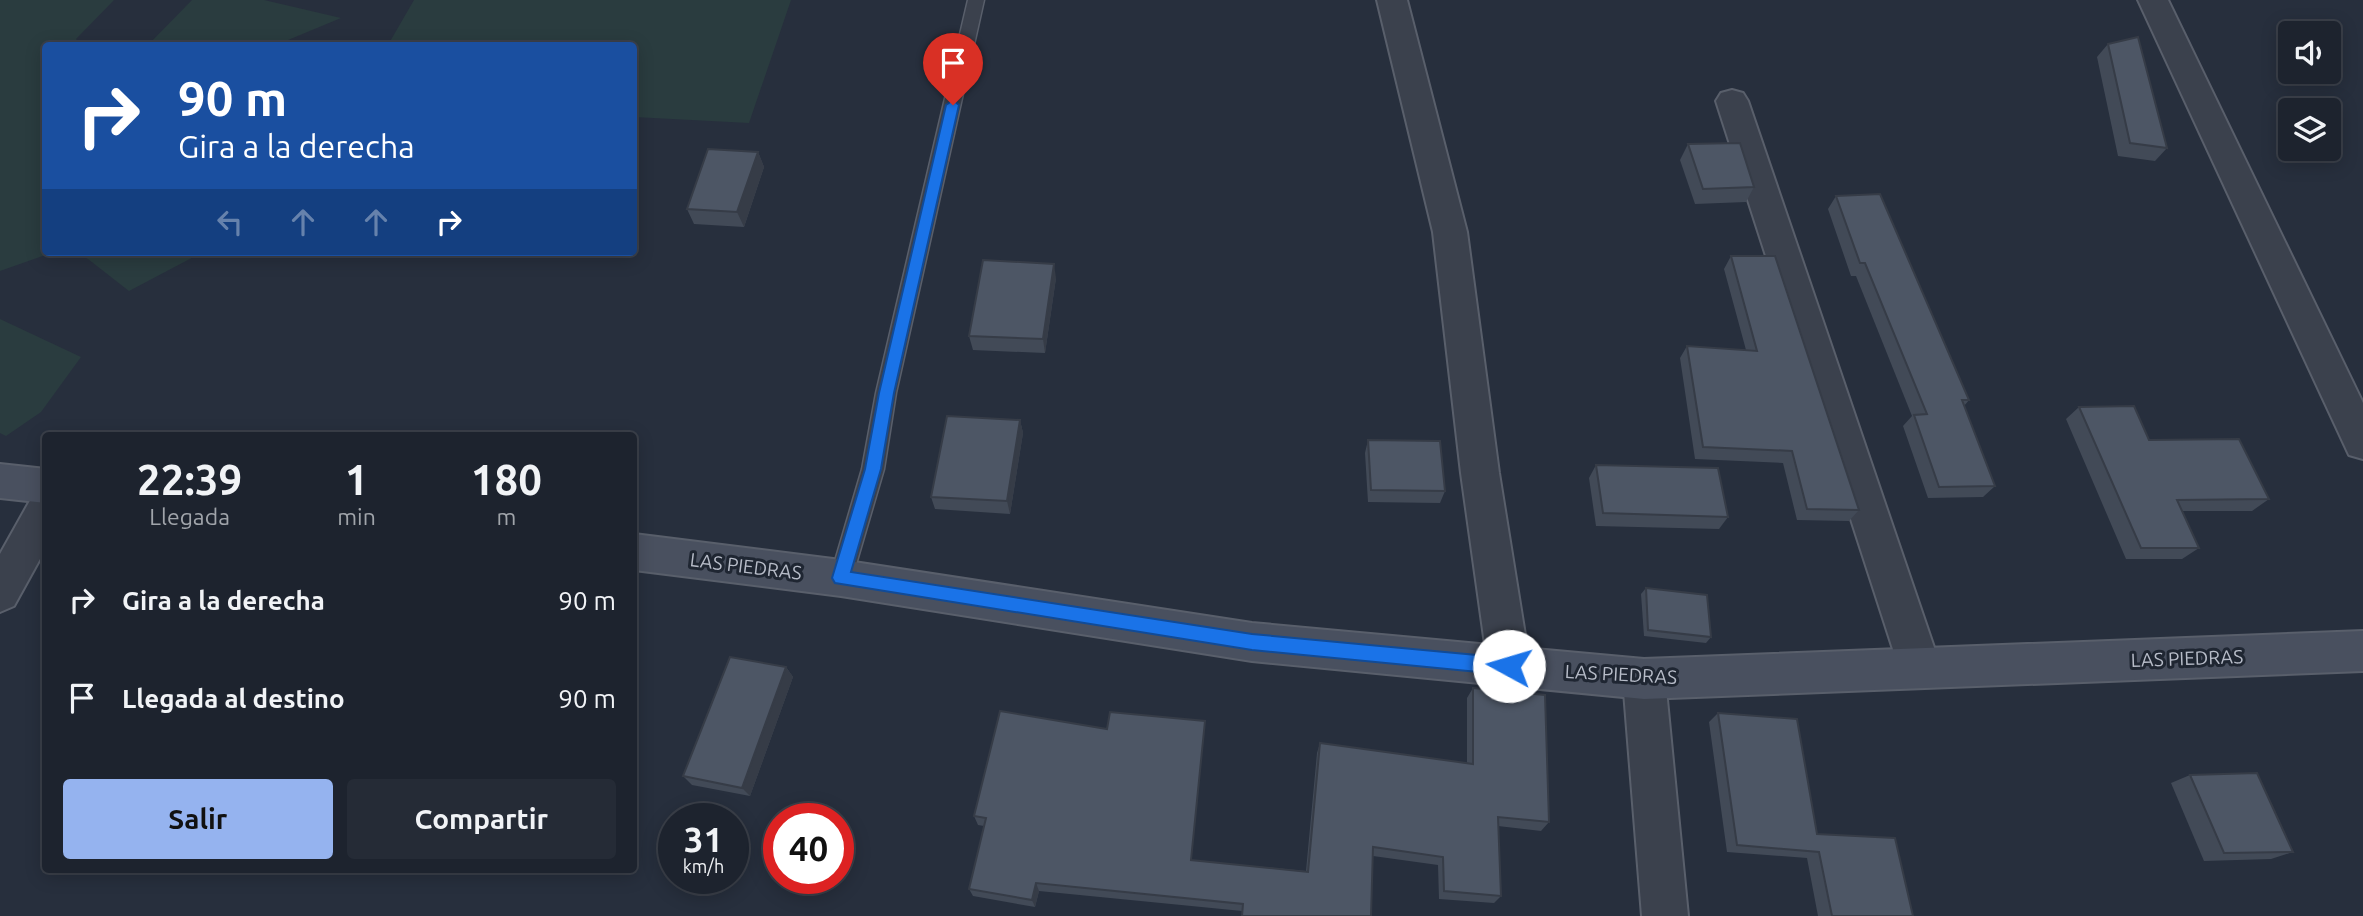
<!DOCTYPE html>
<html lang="es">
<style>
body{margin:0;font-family:Ubuntu,sans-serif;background:#252b36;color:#f1f3f6;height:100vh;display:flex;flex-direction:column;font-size:26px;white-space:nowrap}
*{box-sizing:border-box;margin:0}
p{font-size:23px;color:#a0a4aa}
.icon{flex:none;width:38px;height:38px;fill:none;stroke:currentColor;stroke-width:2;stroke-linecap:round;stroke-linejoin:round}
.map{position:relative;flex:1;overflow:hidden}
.drawer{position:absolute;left:42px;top:432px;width:595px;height:441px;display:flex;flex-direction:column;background:#1d232e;border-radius:7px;box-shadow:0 4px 18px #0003,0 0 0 2px #3b404a}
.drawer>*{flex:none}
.banner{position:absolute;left:42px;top:42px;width:595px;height:214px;border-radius:7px;box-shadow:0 4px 18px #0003,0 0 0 2px #3b404a;background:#1a4fa0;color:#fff;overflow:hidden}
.buttons{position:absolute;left:2278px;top:21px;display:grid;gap:14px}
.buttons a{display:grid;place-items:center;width:63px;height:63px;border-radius:7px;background:#1d232e;box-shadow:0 4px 18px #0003,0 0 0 2px #3b404a;font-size:35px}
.speed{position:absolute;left:658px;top:803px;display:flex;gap:14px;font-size:35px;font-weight:700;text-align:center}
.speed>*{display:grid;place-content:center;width:91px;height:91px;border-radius:50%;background:#1d232e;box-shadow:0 4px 18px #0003,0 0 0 2px #3b404a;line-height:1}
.speed small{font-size:18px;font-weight:400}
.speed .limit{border:10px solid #d22;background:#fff;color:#111}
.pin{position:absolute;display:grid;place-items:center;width:60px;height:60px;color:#fff;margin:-72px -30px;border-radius:50% 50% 50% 0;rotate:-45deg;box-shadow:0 0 7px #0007}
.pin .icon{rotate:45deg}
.me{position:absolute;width:77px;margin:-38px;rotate:276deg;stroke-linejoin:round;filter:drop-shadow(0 0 5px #0008)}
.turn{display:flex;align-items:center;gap:24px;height:147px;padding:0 21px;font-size:32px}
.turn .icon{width:91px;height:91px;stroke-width:2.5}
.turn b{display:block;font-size:49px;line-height:60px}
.lanes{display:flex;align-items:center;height:66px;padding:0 21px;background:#0003;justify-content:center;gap:35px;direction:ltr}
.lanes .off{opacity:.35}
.eta{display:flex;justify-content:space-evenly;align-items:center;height:119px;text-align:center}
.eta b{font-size:42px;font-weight:700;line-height:49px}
.cta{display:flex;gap:14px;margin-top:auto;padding:14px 21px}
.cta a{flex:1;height:80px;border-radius:7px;background:#95b3ef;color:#111;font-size:28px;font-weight:700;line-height:80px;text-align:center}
.cta a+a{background:#252b36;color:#f1f3f6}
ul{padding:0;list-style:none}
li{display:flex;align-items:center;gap:21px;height:98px;padding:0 21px}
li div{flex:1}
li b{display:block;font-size:26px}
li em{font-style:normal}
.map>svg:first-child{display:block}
.green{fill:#2a3c3f}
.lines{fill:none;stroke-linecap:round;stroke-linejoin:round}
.lane-casing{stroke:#595f6b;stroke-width:3}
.street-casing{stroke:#595f6b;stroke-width:4}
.secondary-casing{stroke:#595f6b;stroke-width:4}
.lane{fill:#3b414d;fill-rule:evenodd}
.street{fill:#3b414d;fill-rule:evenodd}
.secondary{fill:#49505f;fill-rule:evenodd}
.wall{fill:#424a57}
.shaded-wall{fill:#363c47}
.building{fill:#4d5665;stroke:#363c47;stroke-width:2}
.route{fill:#1a73e8;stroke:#114b97;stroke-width:2}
.labels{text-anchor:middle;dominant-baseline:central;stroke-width:6;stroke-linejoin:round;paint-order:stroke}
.street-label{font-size:19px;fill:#b7bcc8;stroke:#1f2632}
</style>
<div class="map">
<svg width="2363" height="916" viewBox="0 0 2363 916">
<rect width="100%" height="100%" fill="#272f3d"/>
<g class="green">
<path d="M0,0H114L76,39L81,45L46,46V252H54L0,271Z"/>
<path d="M192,0H264L341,18L276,45H148Z"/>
<path d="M414,0H791L749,123L634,117V46L388,45Z"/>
<path d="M75,252H203L129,291L88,259Z"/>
<path d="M0,319L81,357L41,412L6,436L0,433Z"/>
</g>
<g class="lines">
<defs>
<path id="lane" d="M968,0H984L896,393L884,469L852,578L849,585L841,588L833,585L830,578L862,469L876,393Z"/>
<g id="street">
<path d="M1377,0H1407L1467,232L1499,473L1530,666L1524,680L1509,686L1494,680L1488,666L1461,473L1433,232Z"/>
<path d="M2138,0H2168L2363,403V459L2349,455Z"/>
<path d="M1732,90L1743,93L1748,101L1941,668L1935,682L1920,688L1905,682L1899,668L1716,101L1721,93Z"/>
<path d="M46,492V548L14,606L0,612V554L32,497Z"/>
<path d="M1644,659L1659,665L1665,679L1688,916H1642L1623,679L1629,665Z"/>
</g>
<g id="secondary">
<path d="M0,464L46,469V503L0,498Z"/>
<path d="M634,534L841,560L1252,623L1644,659L2363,631V671L1644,699L1252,661L841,596L634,570Z"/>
</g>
</defs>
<use href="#lane" class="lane-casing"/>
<use href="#street" class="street-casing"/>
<use href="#secondary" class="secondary-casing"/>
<use href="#lane" class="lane"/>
<use href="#street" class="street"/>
<use href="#secondary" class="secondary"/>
</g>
<g class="wall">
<path d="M2108,44L2167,148L2155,161L2118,156L2097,57Z"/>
<path d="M1688,144L1754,187L1746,202L1695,204L1680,160Z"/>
<path d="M758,152L764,167L744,227L694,224L687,209Z"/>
<path d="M1836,196L1969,400L1964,406L1995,486L1983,497L1928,498L1903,426L1912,416L1856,276H1851L1828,209Z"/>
<path d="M1731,256L1859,510L1849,521L1797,520L1783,463L1695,459L1680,358L1687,346L1746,350L1724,269Z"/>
<path d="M1056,278L1045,353L973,350L969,336Z"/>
<path d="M2079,407L2149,440L2269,499L2252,511H2182L2199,548L2182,559H2126L2066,419Z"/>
<path d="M1020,420L1023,433L1010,514L935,509L931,497Z"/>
<path d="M1368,440L1445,491L1440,503L1368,502L1365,453Z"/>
<path d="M1596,465L1728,517L1719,529L1596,526L1589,478Z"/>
<path d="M1646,588L1711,637L1706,643L1644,636L1641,594Z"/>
<path d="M786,667L793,677L750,796L692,785L683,776Z"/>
<path d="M1473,688L1549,822L1541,831L1498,826L1501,896L1494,903L1439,899L1438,865L1373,856L1371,916H1242V911L1039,891L1035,907L973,896L969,889L984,826L978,825L974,816L1107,729L1204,731L1191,860L1306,871L1317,753L1320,743L1467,763V698Z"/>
<path d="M1718,713L1817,834L1913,916H1818L1807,858L1727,852L1709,722Z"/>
<path d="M2190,775L2293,852L2271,859L2204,861L2171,783Z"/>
</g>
<g class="shaded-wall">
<path d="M758,152L764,167L744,227L737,212Z"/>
<path d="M1054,264L1056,278L1045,353L1043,339Z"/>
<path d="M1020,420L1023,433L1010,514L1007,501Z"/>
<path d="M786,667L793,677L750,796L742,788Z"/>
<path d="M1036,883L1039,891L1035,907L1032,900Z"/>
</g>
<g class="building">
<path d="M2138,37L2167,148L2130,143L2108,44Z"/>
<path d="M1740,143L1754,187L1703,189L1688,144Z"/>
<path d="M708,149L758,152L737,212L687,209Z"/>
<path d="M1880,194L1969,400H1962L1995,486L1939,487L1914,415L1927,414L1865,263H1860L1836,196Z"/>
<path d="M1731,256H1775L1859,510L1807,509L1792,451L1703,447L1687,346L1757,351Z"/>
<path d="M983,260L1054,264L1043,339L969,336Z"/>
<path d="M2134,406L2149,440L2239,439L2269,499L2177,500L2199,548H2141L2079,407Z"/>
<path d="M947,416L1020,420L1007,501L931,497Z"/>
<path d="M1368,440L1440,441L1445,491L1371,490Z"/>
<path d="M1596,465L1718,468L1728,517L1603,513Z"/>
<path d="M1646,588L1707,595L1711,637L1648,630Z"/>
<path d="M730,657L786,667L742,788L683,776Z"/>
<path d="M1473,688L1545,695L1549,822L1498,817L1501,896L1444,891L1443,857L1373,847L1371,916H1242L1243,904L1036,883L1032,900L969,889L986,818L974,816L1000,711L1107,729L1110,712L1205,721L1191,860L1308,872L1320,743L1473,764Z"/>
<path d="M1718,713L1797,719L1817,834L1895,838L1913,916H1832L1819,852L1737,845Z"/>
<path d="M2257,773L2293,852L2224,853L2190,775Z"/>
</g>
<path class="route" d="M953,100L959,105L894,393L881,469L851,572L1252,634L1509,658L1515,661L1517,666L1515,672L1509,675L1252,650L835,583L832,578L865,469L879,393L946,105Z"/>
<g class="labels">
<g class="street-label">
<text transform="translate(746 566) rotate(7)">LAS PIEDRAS</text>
<text transform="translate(2187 658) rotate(-2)">LAS PIEDRAS</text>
<text transform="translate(1621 674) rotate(3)">LAS PIEDRAS</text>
</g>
</g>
</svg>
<div class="buttons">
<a><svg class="icon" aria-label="sound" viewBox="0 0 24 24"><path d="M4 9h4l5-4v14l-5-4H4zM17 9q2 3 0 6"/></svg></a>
<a><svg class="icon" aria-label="layers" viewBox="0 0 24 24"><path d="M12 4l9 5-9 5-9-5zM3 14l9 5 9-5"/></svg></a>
</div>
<div class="speed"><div>31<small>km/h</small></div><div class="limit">40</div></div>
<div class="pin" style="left:953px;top:105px;background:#d93025"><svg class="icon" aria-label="arrive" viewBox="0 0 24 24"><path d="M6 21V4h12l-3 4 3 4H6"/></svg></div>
<svg class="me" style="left:1509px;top:666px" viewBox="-20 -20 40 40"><circle r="19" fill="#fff"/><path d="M0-13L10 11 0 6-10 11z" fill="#1a73e8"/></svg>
<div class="banner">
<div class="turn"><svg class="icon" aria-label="right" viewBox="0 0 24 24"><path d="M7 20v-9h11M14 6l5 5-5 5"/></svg><div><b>90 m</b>Gira a la derecha</div></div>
<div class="lanes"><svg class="icon off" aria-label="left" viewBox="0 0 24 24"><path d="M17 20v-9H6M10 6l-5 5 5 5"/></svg><svg class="icon off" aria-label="ahead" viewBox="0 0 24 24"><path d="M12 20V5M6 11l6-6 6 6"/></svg><svg class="icon off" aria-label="ahead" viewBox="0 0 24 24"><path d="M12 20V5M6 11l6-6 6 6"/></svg><svg class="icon" aria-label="right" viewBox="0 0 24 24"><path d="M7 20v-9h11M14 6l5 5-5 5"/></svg></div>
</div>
<section class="drawer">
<div class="eta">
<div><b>22:39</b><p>Llegada</p></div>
<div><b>1</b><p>min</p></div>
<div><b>180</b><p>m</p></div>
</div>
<ul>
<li><svg class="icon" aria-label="right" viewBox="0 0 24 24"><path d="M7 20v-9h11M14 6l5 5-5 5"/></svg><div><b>Gira a la derecha</b></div><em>90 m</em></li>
<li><svg class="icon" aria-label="arrive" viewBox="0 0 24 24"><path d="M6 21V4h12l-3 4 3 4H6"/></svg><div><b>Llegada al destino</b></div><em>90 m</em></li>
</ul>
<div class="cta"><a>Salir</a><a>Compartir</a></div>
</section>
</div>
